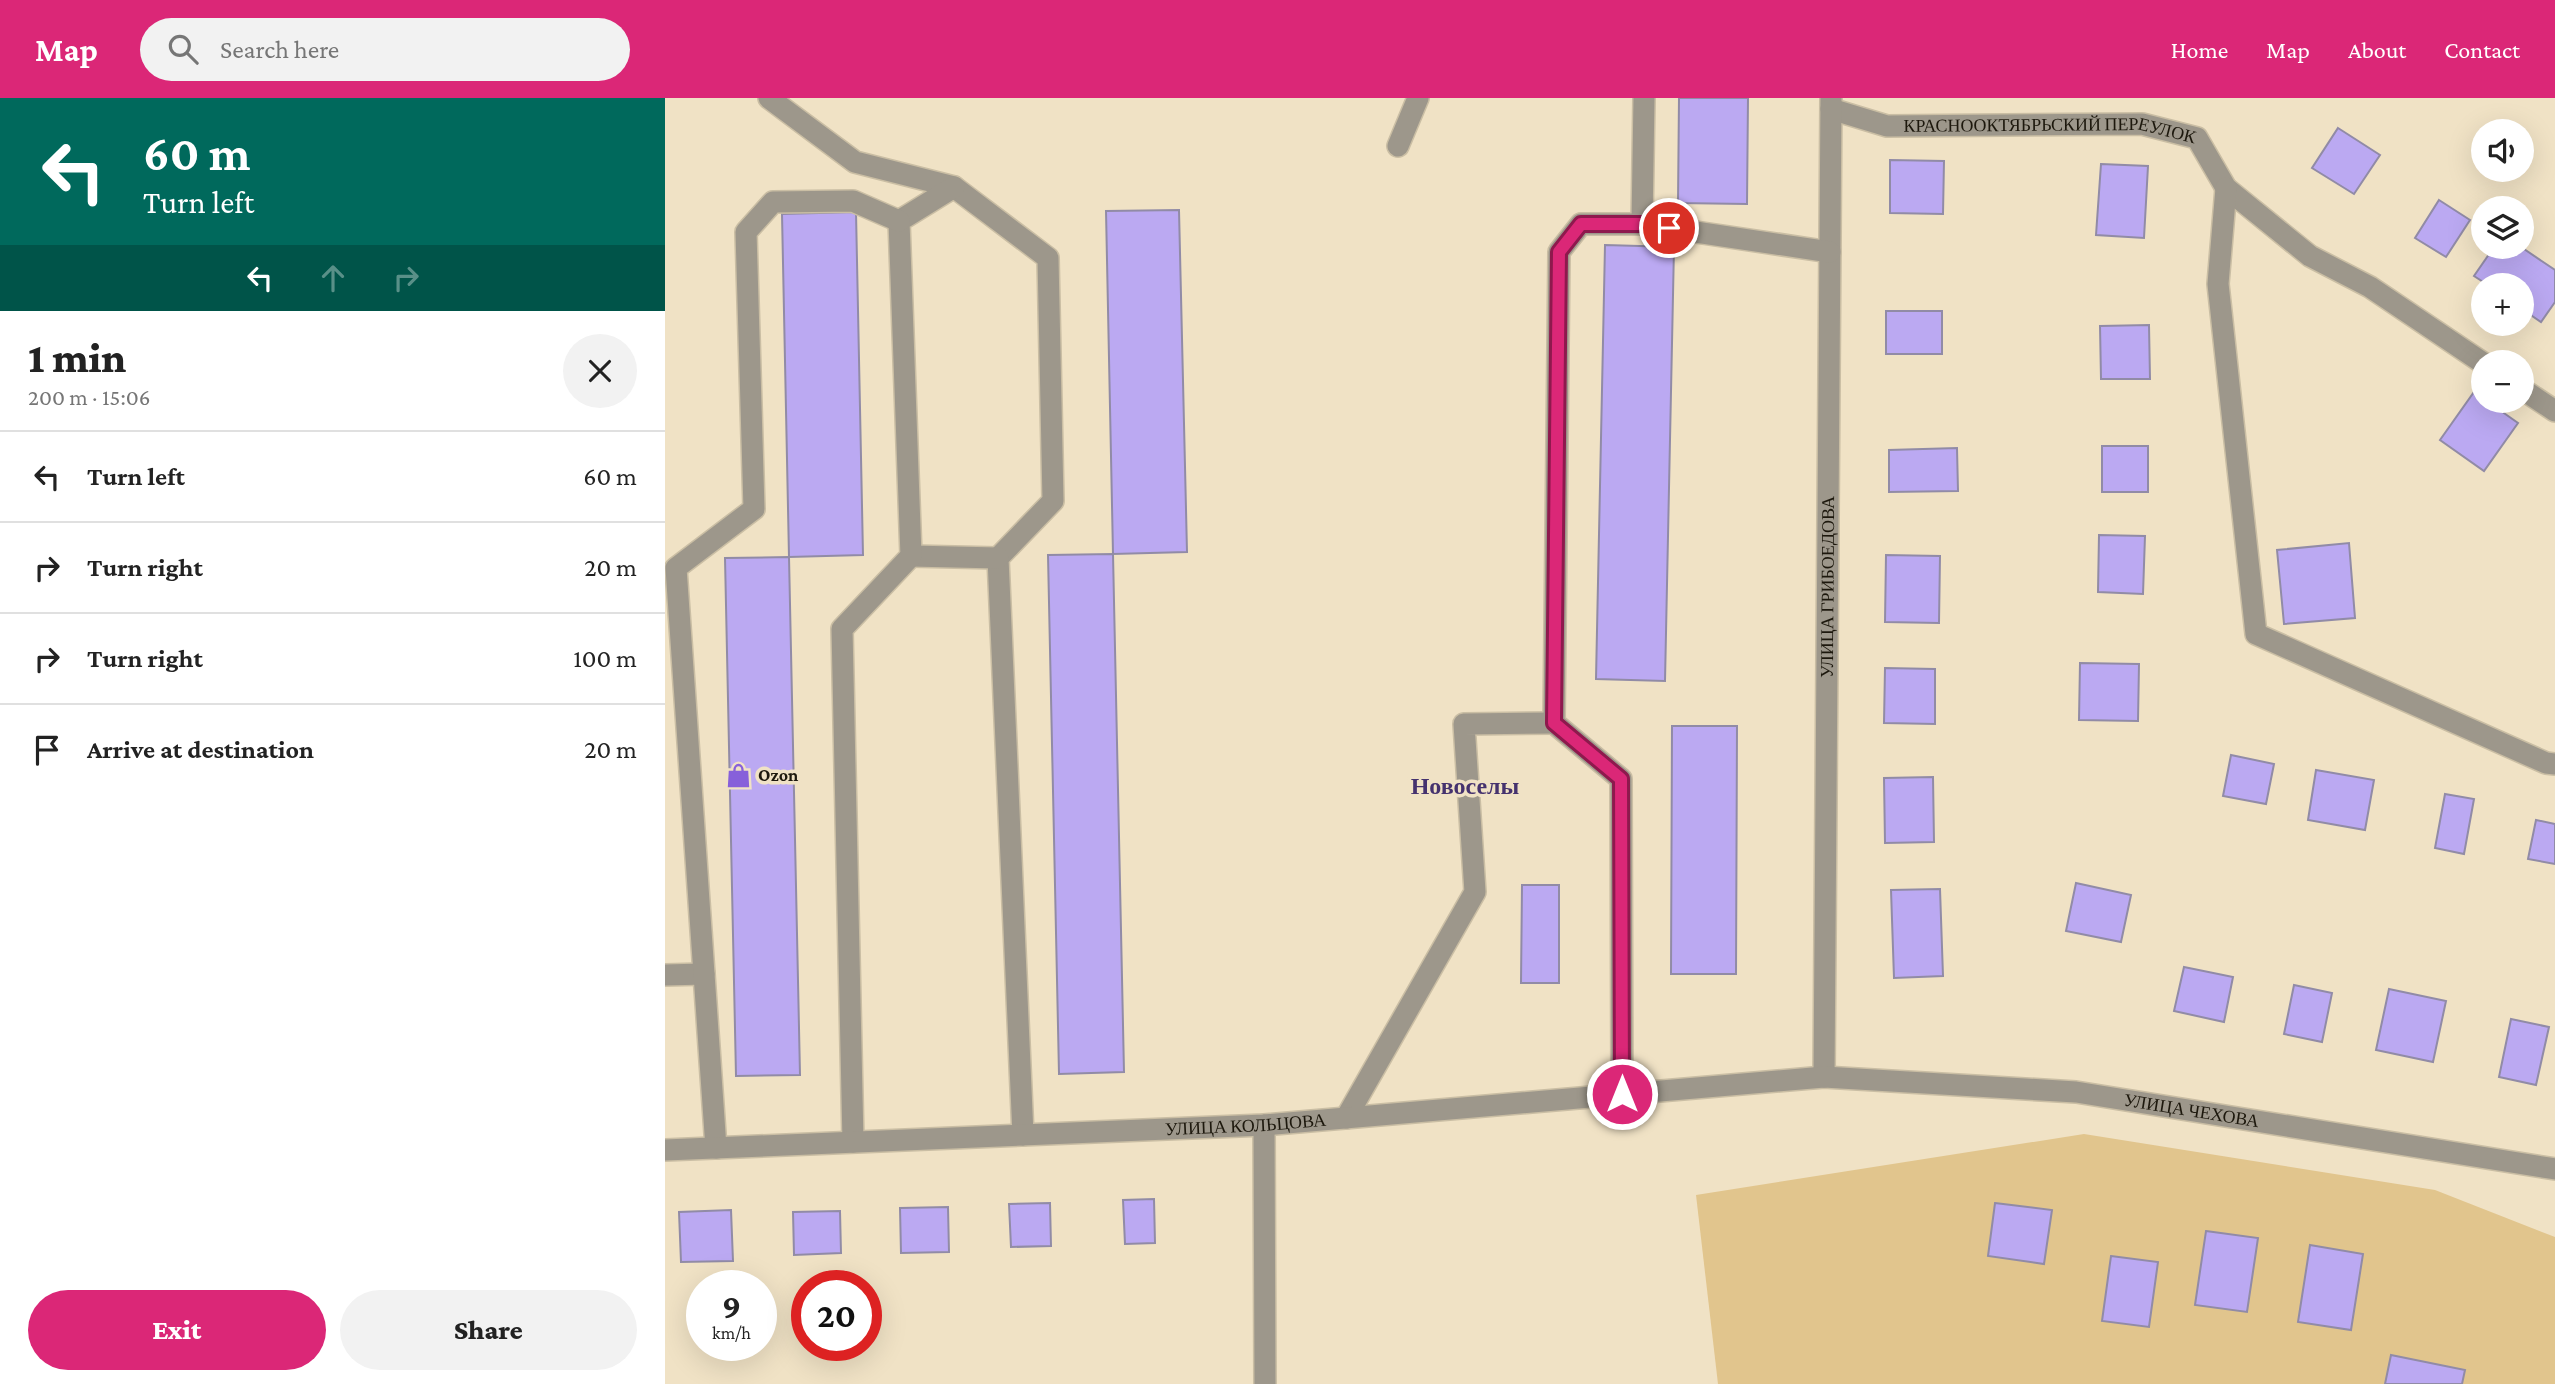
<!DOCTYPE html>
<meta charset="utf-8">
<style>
body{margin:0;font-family:"Crimson Pro",serif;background:#f2f2f2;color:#222;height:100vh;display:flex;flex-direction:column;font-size:26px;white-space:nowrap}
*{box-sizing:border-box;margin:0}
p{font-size:23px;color:#767676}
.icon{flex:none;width:38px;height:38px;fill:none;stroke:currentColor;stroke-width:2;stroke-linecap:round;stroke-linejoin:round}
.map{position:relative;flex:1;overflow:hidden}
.details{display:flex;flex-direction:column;background:#fff;width:665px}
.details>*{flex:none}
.top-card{background:#00695c;color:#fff;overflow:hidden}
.fabs{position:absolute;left:1806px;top:21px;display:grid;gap:14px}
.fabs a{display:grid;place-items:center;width:63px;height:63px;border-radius:50%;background:#fff;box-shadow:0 7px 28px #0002;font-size:35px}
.speed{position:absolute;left:21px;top:1172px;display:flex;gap:14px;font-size:35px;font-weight:700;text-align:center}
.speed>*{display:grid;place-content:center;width:91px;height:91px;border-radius:50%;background:#fff;box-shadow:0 7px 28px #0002;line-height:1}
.speed small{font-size:18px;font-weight:400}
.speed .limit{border:10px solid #d22;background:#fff;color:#111}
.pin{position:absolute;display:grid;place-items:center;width:60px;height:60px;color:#fff;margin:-30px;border:4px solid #fff;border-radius:50%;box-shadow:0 2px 7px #0007}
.me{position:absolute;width:77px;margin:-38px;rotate:0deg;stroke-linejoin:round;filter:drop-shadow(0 0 5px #0008)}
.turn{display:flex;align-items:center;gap:24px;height:147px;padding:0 28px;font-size:32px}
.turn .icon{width:91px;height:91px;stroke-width:2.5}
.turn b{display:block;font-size:49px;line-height:60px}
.lanes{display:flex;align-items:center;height:66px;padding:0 28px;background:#0003;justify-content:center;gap:35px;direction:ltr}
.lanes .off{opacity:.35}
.round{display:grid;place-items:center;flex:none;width:74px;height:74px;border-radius:37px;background:#f2f2f2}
.overview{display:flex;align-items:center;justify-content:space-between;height:119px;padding:0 28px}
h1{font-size:42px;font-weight:800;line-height:52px}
.button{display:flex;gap:14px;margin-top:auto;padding:14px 28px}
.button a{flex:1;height:80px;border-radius:42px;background:#db2777;color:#fff;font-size:28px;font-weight:800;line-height:80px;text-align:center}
.button a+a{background:#f2f2f2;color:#222}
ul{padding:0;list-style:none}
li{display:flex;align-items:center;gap:21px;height:91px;padding:0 28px;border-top:2px solid #e0e0e0}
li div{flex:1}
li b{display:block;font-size:26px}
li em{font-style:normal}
header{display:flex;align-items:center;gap:42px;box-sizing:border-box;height:98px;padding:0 35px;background:#db2777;color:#fff}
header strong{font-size:33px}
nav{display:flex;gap:38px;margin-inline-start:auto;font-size:24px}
.search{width:490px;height:63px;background:#f2f2f2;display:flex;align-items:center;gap:18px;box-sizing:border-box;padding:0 24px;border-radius:38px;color:#767676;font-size:26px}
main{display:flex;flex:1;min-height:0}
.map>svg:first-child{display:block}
.green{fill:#e1c58d}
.building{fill:#bba9f2;stroke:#918ba6;stroke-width:2}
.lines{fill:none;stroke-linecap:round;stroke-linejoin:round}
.minor-casing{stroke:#cabea4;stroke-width:24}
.minor{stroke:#9d978b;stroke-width:21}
.route-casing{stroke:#8e194d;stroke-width:18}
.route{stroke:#db2777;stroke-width:12}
.labels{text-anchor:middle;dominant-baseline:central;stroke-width:7;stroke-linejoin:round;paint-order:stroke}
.street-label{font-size:18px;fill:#1d180d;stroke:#f0e2c5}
.poi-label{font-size:18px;font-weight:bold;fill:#1d180d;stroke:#f0e2c5;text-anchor:start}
.district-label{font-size:24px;font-weight:bold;fill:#45326e;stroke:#f0e2c5}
</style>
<header>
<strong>Map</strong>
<div class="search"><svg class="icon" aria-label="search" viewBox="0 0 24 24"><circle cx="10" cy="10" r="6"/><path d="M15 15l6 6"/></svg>Search here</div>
<nav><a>Home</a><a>Map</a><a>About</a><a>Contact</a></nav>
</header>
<main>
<section class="details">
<div class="top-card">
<div class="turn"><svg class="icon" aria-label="left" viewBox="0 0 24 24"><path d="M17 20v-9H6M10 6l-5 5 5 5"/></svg><div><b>60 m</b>Turn left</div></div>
<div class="lanes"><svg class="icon" aria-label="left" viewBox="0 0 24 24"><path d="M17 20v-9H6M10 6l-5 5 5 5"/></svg><svg class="icon off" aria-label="ahead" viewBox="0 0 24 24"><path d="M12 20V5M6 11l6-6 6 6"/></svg><svg class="icon off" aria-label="right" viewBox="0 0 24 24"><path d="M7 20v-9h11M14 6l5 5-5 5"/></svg></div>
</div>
<div class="overview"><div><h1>1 min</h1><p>200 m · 15:06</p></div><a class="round"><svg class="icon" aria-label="close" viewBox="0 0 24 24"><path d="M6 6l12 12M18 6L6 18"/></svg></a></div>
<ul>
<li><svg class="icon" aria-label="left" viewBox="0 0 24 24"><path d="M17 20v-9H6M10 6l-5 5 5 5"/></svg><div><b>Turn left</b></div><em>60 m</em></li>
<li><svg class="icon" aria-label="right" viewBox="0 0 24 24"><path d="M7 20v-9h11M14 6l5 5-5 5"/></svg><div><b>Turn right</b></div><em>20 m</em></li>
<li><svg class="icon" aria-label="right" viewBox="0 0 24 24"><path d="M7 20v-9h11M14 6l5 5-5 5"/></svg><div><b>Turn right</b></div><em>100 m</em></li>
<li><svg class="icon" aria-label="arrive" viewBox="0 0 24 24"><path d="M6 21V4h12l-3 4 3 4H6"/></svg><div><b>Arrive at destination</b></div><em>20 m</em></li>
</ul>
<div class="button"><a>Exit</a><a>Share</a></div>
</section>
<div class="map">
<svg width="1890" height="1286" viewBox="0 0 1890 1286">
<rect width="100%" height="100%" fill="#f0e2c5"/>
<path class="green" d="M1419,1036L1770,1092L1890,1139V1286H1053L1031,1097Z"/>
<g class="building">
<path d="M1014,0H1083L1082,106L1013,105Z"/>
<path d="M1673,30L1715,57L1689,96L1647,70Z"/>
<path d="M1225,62L1279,63L1278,116L1225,115Z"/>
<path d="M1436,66L1483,68L1479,140L1431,137Z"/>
<path d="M1774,102L1805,122L1781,159L1750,140Z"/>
<path d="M514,112L522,454L448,456L441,113Z"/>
<path d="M191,114L198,457L124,459L117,116Z"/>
<path d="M940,147L1009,149L1000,583L931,581Z"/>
<path d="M1829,149H1856L1890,172V204L1876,224L1857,211V187H1823L1809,178Z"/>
<rect x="1221" y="213" width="56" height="43"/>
<path d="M1484,227L1485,281H1436L1435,228Z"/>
<path d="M1809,294L1853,325L1819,373L1775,342Z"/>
<rect x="1437" y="348" width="46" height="46"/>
<path d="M1292,350L1293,393L1224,394V352Z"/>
<path d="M1434,437L1480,438L1478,496L1433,494Z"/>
<path d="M1684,445L1690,520L1619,526L1612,452Z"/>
<path d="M448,456L459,974L394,976L383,457Z"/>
<path d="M1221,457L1275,458L1274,525L1220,524Z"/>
<path d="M124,459L135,977L71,978L60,460Z"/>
<path d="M1415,565L1474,566L1473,623L1414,622Z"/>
<path d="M1220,570L1270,571V626L1219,625Z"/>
<path d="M1007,628H1072L1071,876H1006Z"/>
<path d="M1566,657L1609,666L1601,706L1558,698Z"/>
<path d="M1651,672L1709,682L1700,732L1643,722Z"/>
<path d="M1268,679L1269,744L1220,745L1219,680Z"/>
<path d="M1780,696L1809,701L1799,756L1770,750Z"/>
<path d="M1871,722L1890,726V766L1863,761Z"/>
<path d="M1411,785L1466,797L1456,844L1401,833Z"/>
<path d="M857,787H894V885H856Z"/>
<path d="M1275,791L1278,878L1229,880L1226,792Z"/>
<path d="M1519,869L1568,879L1559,924L1509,913Z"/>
<path d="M1629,887L1667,895L1657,944L1619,936Z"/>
<path d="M1724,891L1781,903L1768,964L1711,952Z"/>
<path d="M1846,921L1884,929L1871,987L1834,979Z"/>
<path d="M489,1101L490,1145L460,1146L458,1102Z"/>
<path d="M385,1105L386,1148L346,1149L344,1106Z"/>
<path d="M1330,1105L1387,1112L1379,1166L1323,1158Z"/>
<path d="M283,1109L284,1154L236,1155L235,1110Z"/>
<path d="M66,1112L68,1163L16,1164L14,1114Z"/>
<path d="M175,1113L176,1155L129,1157L128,1114Z"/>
<path d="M1541,1133L1593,1140L1582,1214L1530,1207Z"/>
<path d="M1645,1147L1698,1156L1686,1232L1633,1224Z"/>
<path d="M1446,1158L1493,1164L1484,1229L1437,1223Z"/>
<path d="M1726,1257L1800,1272L1797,1286H1720Z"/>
</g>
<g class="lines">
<defs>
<g id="minor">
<path d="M104,0L190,64L289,89L383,160L388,403L333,460L358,1037"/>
<path id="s1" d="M1166,11L1222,28L1477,26L1532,40L1561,90L1645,158L1705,189L1818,265"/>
<path d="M733,48L753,0"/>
<path d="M1561,90L1553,186L1591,536L1881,665L1890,666"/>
<path d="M977,126L979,0"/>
<path d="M1857,291L1890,313"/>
<path d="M246,458L333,460"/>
<path d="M0,877L39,876"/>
<path id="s2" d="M1159,979L1166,0"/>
<path d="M957,996L956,681L889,625L894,154L916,126H977L1165,154"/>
<path d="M681,1020L810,794L799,626L889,625"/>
<path d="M599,1027L600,1286"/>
<path d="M188,1044L177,531L246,458L234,123L289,89"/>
<path d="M51,1050L11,470L89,411L81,134L108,104L188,103L234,123"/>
<path id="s3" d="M0,1052L599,1027L1159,979L1411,994L1890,1071"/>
</g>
</defs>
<use href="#minor" class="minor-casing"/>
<use href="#minor" class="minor"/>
</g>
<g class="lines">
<defs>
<path id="route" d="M957,996L956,681L889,625L894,154L916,126H977L1004,130"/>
</defs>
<use href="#route" class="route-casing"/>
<use href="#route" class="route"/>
</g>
<defs>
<symbol id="shop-bare" viewBox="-9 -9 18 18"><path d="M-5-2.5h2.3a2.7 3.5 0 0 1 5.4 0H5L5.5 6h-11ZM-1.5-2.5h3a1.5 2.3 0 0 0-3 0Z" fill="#8760da" stroke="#f0e2c5" stroke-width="2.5" paint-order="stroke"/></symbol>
</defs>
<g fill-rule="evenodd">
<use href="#shop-bare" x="56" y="660" width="35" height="35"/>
</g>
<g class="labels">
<g class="street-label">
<text stroke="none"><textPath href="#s1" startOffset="222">КРАСНООКТЯБРЬСКИЙ ПЕРЕУЛОК</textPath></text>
<text stroke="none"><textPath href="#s2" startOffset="490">УЛИЦА ГРИБОЕДОВА</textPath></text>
<text stroke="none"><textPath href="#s3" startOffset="1531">УЛИЦА ЧЕХОВА</textPath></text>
<text stroke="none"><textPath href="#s3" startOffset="581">УЛИЦА КОЛЬЦОВА</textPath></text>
</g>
<g class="poi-label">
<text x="93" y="677">Ozon</text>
</g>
<g class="district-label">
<text x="800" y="687">Новоселы</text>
</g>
</g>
</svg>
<div class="fabs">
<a><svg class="icon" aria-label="sound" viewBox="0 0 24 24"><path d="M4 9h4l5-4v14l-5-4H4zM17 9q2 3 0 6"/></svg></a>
<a><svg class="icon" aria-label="layers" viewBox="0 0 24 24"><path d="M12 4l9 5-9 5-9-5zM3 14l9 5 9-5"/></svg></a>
<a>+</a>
<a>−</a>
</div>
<div class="speed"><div>9<small>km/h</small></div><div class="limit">20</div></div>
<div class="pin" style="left:1004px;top:130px;background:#d93025"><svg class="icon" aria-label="arrive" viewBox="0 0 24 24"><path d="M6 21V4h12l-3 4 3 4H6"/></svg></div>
<svg class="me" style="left:957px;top:996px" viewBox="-20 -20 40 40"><circle r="17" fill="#db2777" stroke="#fff" stroke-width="3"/><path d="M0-11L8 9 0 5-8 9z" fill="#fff"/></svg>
</div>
</main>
